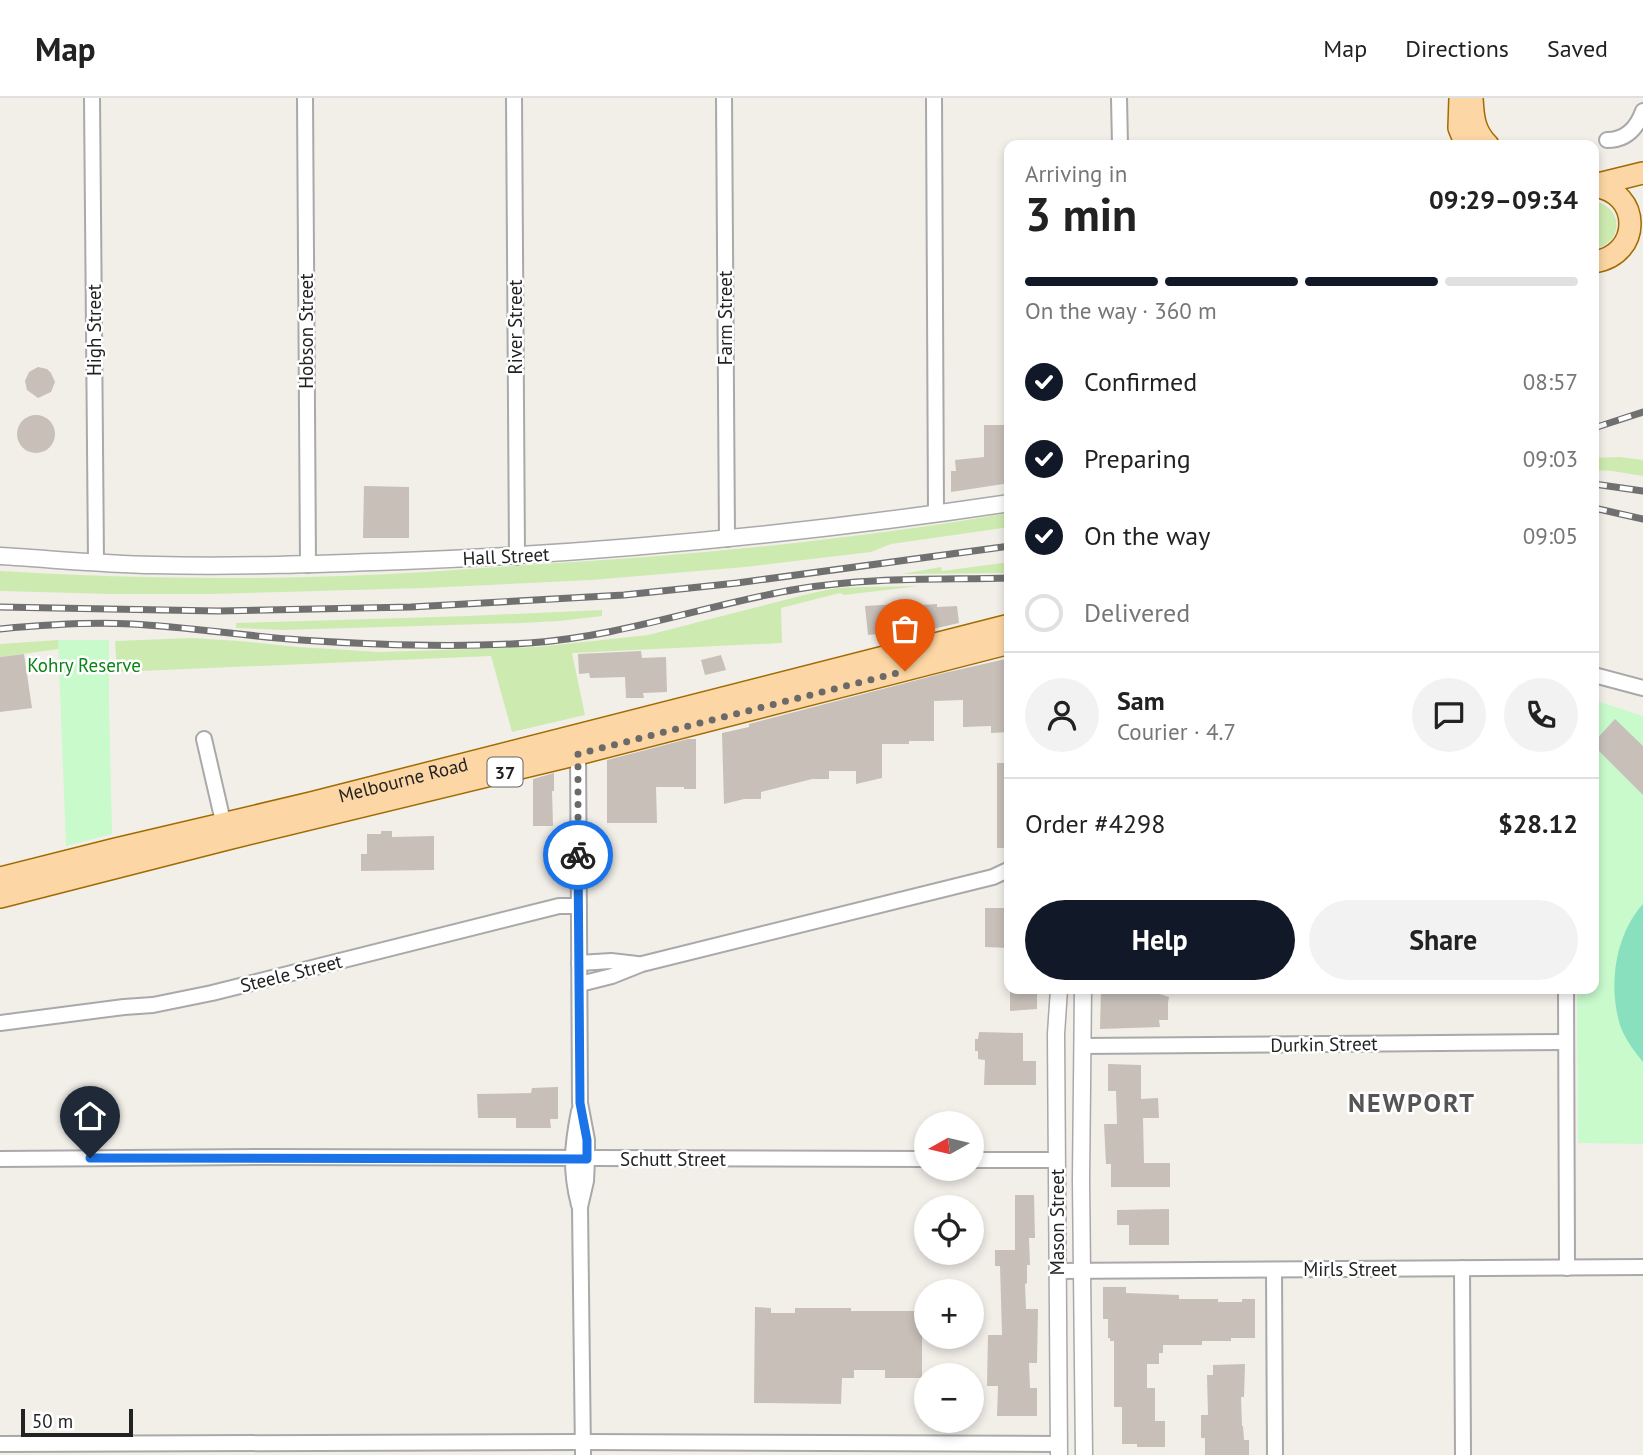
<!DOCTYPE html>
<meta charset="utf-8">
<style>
body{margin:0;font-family:"PT Sans",sans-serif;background:#f2f2f2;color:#222;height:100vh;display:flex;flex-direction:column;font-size:26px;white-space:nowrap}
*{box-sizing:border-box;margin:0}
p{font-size:23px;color:#767676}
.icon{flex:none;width:38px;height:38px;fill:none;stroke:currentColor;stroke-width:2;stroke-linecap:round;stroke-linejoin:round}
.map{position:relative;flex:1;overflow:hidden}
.drawer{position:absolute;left:1004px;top:42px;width:595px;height:854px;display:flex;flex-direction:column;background:#fff;border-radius:14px;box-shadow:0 4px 10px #0003}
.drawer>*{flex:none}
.needle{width:46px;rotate:262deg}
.fabs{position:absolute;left:914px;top:1013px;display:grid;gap:14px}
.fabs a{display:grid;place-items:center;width:70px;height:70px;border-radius:50%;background:#fff;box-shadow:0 4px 10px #0003;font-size:35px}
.scale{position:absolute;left:21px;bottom:18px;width:112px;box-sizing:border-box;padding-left:7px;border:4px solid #222;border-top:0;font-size:19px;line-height:24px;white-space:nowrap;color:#222;-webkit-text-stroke:5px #fff;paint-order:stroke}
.pin{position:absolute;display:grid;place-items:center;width:60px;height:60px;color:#fff;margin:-72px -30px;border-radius:50% 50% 50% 0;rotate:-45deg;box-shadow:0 0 7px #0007}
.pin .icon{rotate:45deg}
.courier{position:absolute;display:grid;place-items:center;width:70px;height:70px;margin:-35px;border:5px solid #1a73e8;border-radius:50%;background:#fff;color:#222;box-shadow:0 2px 9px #0007}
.head em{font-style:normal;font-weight:600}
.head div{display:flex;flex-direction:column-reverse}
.head{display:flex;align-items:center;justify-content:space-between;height:119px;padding:0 21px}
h1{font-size:46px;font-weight:600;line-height:52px}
.bar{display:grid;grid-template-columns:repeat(4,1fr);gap:10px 7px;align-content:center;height:84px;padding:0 21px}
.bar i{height:9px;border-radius:5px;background:#e0e0e0}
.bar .on{background:#111827}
.bar p{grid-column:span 4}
.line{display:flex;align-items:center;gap:18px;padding:0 21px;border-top:2px solid #e0e0e0}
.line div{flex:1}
.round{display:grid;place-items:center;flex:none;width:74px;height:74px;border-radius:37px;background:#f2f2f2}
ol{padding:0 21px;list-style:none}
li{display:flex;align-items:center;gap:21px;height:77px}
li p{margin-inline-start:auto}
li .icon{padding:7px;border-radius:50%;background:#111827;color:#fff;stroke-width:4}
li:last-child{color:#767676}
li i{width:38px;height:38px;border:4px solid #e0e0e0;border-radius:50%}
.action{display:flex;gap:14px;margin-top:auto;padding:14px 21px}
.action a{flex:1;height:80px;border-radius:42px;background:#111827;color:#fff;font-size:28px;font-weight:600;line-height:80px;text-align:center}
.action a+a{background:#f2f2f2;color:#222}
header{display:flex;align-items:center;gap:42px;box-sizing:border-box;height:98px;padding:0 35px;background:#fff;border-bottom:2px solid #e0e0e0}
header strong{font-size:33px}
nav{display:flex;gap:38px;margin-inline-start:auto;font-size:24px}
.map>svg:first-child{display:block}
</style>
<header>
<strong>Map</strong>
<nav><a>Map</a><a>Directions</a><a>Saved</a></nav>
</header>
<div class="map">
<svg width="1643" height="1357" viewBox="0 0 1643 1357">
<rect width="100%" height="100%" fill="#f2efe9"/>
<g fill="#cdebb0">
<path d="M1594,103C1624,109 1624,145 1594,151Z"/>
<path d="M1620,359L1643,362V378L1612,373L1594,372V360Z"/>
<path d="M1010,415V429L891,446L871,454L820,460L745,469L592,482L425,490L212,496H112L0,493V473C114,480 229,482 343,478C404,476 466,471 527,467C689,458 850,442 1010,415Z"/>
<path d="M1010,464V475L902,476L941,469L942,473Z"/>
<path d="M919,488L844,497L840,495L781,510L782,545L572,555L585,617L512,634L491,558L117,574L115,543L191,540L240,543L298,549L380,554L537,549L648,537L812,495L837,490L863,489Z"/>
<path d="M602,512V518L559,523L522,525L283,532L236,530V525L467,518Z"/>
<path d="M58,542L59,551L0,559V546Z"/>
</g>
<g fill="#c8facc">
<path d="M58,542H109V604L112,736L66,748Z"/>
<path d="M1594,602L1643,618V1046L1578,1045L1577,891H1594Z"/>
</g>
<path fill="#88e0be" d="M1643,806V964C1634,953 1625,941 1620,927C1608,887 1615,837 1643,806Z"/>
<g fill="#c7bfb8">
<path d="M38,269L47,271L51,275L55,284L51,294L38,300L27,292L25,283L29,274Z"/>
<circle cx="36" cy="336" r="19"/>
<path d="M984,327H1004V368H1010V385L951,394V373H956L955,362L984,359Z"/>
<path d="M364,388L409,389V440H363Z"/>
<path d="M897,506L900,539L879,544L878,536L868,537L865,508Z"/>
<path d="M937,506V509L957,508L959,525L924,533L922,507Z"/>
<path d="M641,553L642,560L666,559L667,594L643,595L644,600H626L625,579L590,580L589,575L579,576L578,556Z"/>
<path d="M24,556L32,610L0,614V559Z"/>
<path d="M721,557L726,572L705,577L701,562Z"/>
<path d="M1010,560V634L991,635V628L963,629V602L934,603V643H909V646H882V680L856,686V673H829V681H812L761,694V701H744L724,706L722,635L749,629V626L944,575Z"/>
<path d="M1615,621L1643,648V697L1594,648V644Z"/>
<path d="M688,641H696V691H684V689H656L657,725H607V662Z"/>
<rect x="997" y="665" width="13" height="85"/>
<path d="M554,675V693H552L553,728H533V681Z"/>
<path d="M381,733H392V739L434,738V772L361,773V756H367V736H381Z"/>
<path d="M985,810H1010V850L985,849Z"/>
<path d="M1010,891H1037V911L1010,913Z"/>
<path d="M1101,891H1143L1169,899L1168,905V922H1159L1160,929L1100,931Z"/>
<path d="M979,934L1023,935V963H1036V987H984L985,962L978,961V953H975V941H978Z"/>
<path d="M1108,966L1141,967V1001L1158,1000L1159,1020H1143L1144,1065H1170V1089H1111V1066H1106L1104,1026H1117L1116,993H1108Z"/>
<path d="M558,989V1021H550L551,1030H516V1020H478L477,996L531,995L532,990Z"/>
<path d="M1015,1097H1034L1035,1140H1029L1030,1167H1027V1185L1025,1186L1026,1211H1038L1037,1265H1029L1030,1290H1037V1318H997L998,1288H987L988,1237H1002L1000,1168H995V1152H1015Z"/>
<path d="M1169,1111V1147H1129V1127H1117V1112Z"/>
<path d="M1103,1189H1126V1195L1179,1197V1201H1218V1204H1242V1201H1255V1240H1231V1243H1202V1247H1163V1255H1159V1266H1147V1290H1155V1323H1165V1349H1137V1346H1122V1309H1114V1243H1110V1240H1108V1221H1103Z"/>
<path d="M755,1209L771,1210V1215H795V1210H851V1213H922V1280H885V1272H854V1280H842L841,1306L754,1305Z"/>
<path d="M1245,1266L1244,1299H1241L1242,1328H1243L1244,1342H1249V1357H1205V1340H1201V1317H1208L1207,1277H1213V1267Z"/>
</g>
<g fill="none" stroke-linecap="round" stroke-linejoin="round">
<g stroke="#a9a9a9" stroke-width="18">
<g id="minor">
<path d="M92,0L96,464"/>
<path d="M305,0L308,467"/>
<path d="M514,0L517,459"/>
<path d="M724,0L727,441"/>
<path d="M934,0L936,416"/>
<path d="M1119,0L1120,47"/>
<path d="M1607,42C1626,42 1637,30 1643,13"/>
<path d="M1594,577L1643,590"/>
<path d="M204,641L225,732"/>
<path d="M578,649L580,1005L587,1042V1061L586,1083L580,1109L583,1357"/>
<path d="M579,865L611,863L637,866"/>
<path d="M580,886L612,878L642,866L993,779L1010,771"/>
<path d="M1566,891L1567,1170"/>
<path d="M0,925L124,909L153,907L212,895L559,808H579"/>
<path d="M1082,948L1566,944"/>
<path d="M579,1013C572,1048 570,1072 579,1107"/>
<path d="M0,1061L267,1059L926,1061"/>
<path d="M971,1062H1057"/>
<path d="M1462,1170L1463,1357"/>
<path d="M1274,1172L1275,1357"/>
<path d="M1057,1173L1643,1169"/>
<path d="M0,1346L583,1344L1059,1346"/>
</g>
</g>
<g stroke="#a9a9a9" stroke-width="19">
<g id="tertiary">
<path d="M0,458C51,461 102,466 154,467C237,469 320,466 403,463C606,455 809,435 1010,405"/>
<path d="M1083,891L1081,1082L1084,1357"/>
<path d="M1059,1357L1056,936L1059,891"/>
</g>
</g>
<g stroke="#a06b00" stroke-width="24">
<g id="primary">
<path d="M1460,0L1459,30L1466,47"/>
<path d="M1472,0C1473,19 1474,33 1488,47"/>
<path d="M1594,87L1643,75"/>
<path d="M1594,88C1642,94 1642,157 1594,164"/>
<path id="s1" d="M0,780L116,751L311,705L1010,527"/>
<path d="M0,799L227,741L578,656L1010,545"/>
</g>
</g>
<use href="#minor" stroke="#fff" stroke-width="14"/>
<use href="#tertiary" stroke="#fff" stroke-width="16"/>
<use href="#primary" stroke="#fcd6a4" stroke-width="21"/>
<g stroke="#707070" stroke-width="7">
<g id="rail">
<path d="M1594,330L1643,314"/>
<path d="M1594,386L1643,393"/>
<path d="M1594,410L1643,421"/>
<path d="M0,509L218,513L411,509L624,497L737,485L1010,448"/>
<path d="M0,531C41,527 91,524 132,526C189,529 245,538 301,542C376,547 453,550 529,545C621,539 708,506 798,491C869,479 939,482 1010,480"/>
</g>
</g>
<use href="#rail" stroke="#fff" stroke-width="4.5" stroke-dasharray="13" stroke-linecap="butt"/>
</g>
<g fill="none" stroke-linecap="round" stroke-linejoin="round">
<path stroke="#6b6a68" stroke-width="7" stroke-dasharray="0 12.6" d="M578,757V656L905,573"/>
<path stroke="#1a73e8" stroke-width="9" d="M90,1060L587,1061V1042L580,1005L578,757"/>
</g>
<g text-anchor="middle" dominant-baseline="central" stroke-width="5" stroke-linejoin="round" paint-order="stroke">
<rect fill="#fff" stroke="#646464" stroke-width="2" x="487.5" y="659.5" width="35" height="29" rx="5"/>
<g font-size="18" font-weight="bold" fill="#222">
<text x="505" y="674">37</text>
</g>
<g font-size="19" fill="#222" stroke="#fff">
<text transform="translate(725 220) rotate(-90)">Farm Street</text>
<text transform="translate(515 229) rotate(-90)">River Street</text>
<text transform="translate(94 232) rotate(-90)">High Street</text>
<text transform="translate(306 233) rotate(-90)">Hobson Street</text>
<text transform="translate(506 458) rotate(-3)">Hall Street</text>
<text stroke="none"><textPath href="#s1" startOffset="415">Melbourne Road</textPath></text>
<text transform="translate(291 875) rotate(-14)">Steele Street</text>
<text transform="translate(1324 946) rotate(-1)">Durkin Street</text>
<text x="673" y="1061">Schutt Street</text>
<text transform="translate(1057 1124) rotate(-90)">Mason Street</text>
<text x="1350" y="1171">Mirls Street</text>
</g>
<g font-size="19" fill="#0c8416" stroke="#fff">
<text x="84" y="567">Kohry Reserve</text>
</g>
<g font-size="26" font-weight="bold" letter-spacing="2" fill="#555" stroke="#fff">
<text x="1412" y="1004">NEWPORT</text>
</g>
</g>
</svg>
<div class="fabs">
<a><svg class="needle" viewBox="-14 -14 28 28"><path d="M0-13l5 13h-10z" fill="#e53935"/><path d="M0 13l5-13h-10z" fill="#767676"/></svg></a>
<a><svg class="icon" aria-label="locate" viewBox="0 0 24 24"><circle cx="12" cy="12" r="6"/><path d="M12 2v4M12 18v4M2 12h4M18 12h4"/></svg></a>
<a>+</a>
<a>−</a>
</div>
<div class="scale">50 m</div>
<div class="pin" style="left:905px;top:573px;background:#ea580c"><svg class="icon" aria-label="bag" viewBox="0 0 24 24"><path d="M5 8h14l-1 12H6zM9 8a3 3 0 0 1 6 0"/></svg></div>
<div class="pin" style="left:90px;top:1060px;background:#1f2937"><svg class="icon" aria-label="home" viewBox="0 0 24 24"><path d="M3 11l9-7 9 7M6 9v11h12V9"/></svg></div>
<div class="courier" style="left:578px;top:757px"><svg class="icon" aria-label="bike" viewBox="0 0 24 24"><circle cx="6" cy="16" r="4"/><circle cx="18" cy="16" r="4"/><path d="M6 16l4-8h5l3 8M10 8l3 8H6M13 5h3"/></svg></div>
<section class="drawer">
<div class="head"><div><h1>3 min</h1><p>Arriving in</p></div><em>09:29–09:34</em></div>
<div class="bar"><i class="on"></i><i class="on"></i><i class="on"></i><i></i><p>On the way · 360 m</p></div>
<ol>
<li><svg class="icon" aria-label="check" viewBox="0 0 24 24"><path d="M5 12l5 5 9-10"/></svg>Confirmed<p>08:57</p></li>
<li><svg class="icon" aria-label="check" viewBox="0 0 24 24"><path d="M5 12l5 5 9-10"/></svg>Preparing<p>09:03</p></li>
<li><svg class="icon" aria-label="check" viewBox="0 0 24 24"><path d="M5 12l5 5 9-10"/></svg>On the way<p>09:05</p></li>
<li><i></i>Delivered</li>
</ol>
<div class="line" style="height:126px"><a class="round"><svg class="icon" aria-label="person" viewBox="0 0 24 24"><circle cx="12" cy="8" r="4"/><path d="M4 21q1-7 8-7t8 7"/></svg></a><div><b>Sam</b><p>Courier · 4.7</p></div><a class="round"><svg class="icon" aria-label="chat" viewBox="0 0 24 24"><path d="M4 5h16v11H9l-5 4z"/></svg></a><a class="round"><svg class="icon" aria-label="phone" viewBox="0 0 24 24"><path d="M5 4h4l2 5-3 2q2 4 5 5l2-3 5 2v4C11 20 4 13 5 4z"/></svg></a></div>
<div class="line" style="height:91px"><div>Order #4298</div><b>$28.12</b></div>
<div class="action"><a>Help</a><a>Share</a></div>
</section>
</div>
